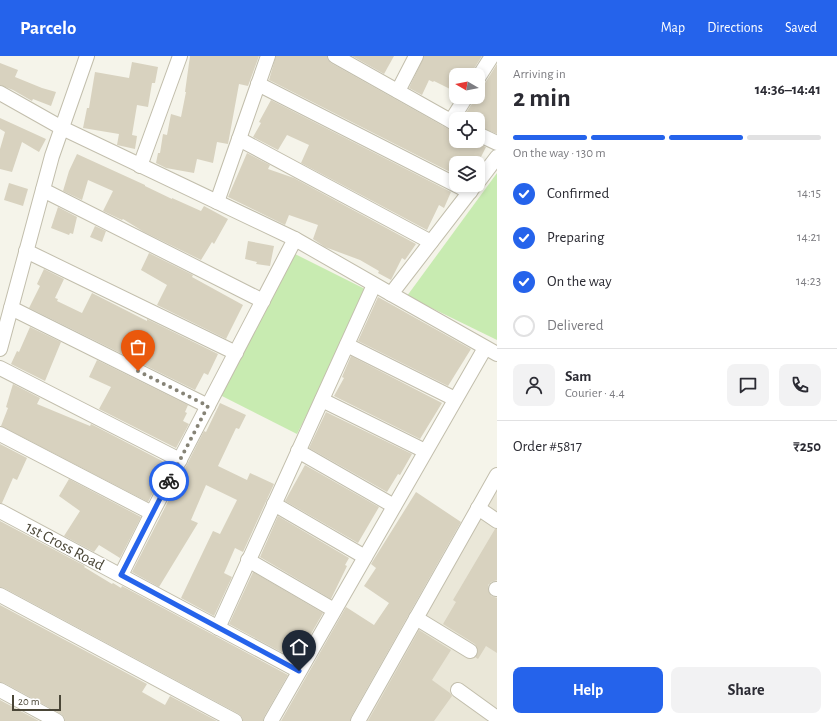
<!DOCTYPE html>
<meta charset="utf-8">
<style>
body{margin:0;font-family:"Alegreya Sans",sans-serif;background:#f2f2f3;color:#2b2b33;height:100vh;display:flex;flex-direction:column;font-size:15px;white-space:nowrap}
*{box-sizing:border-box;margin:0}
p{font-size:13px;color:#7c7c81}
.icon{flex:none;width:22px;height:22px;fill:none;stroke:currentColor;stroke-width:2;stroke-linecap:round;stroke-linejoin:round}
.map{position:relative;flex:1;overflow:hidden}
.drawer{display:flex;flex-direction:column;background:#fff;width:340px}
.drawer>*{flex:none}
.needle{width:26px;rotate:279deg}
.buttons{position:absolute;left:449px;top:12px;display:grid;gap:8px}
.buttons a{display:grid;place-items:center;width:36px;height:36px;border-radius:8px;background:#fff;box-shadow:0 2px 6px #0003;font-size:20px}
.scale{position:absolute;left:12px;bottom:10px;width:49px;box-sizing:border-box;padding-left:4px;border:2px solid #4a4637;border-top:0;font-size:11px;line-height:14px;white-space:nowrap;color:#4a4637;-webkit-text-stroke:3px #fff;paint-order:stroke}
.pin{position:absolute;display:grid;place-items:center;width:34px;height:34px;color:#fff;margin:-41px -17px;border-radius:50% 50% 50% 0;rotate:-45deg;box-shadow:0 0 4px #0007}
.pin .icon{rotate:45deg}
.courier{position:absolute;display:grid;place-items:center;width:40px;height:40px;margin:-20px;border:3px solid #2563eb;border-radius:50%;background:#fff;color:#222;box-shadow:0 1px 5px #0007}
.overview em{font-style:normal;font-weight:600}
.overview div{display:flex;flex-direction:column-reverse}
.overview{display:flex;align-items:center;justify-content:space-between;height:68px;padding:0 16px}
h1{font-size:26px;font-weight:600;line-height:30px}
.bar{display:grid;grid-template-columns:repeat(4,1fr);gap:6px 4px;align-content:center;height:48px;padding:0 16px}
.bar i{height:5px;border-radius:3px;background:#e1e1e2}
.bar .current{background:#2563eb}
.bar p{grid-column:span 4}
.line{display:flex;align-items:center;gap:10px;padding:0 16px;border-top:1px solid #e1e1e2}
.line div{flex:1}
.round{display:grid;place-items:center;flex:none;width:42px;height:42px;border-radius:8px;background:#f2f2f3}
ol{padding:0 16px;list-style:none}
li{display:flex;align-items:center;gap:12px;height:44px}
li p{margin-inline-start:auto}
li .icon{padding:4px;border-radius:50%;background:#2563eb;color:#fff;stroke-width:4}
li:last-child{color:#7c7c81}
li i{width:22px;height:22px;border:2px solid #e1e1e2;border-radius:50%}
.cta{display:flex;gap:8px;margin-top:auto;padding:8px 16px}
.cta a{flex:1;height:46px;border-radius:8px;background:#2563eb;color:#fff;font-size:16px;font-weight:600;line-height:46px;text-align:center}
.cta a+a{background:#f2f2f3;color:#2b2b33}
header{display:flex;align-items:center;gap:24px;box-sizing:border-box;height:56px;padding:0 20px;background:#2563eb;color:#fff}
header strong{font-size:19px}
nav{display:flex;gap:22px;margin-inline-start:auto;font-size:14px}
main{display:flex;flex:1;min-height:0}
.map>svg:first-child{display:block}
</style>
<header>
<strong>Parcelo</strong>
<nav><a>Map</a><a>Directions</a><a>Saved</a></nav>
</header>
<main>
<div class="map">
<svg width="497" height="665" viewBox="0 0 497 665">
<rect width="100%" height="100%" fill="#f5f4ea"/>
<path fill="#eae7d8" d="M497,411V665H353Z"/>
<g fill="#c8ebb1">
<path d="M497,117V284L407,240Z"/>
<path d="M291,196L369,235L297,378L220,339Z"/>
</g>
<g fill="#d8d2bf">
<path d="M190,0H259L248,30L239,28L228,88L217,86L213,107L197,103L194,117L166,112L156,107L158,97H160L163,78L167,79L171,58L181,61L186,36H185Z"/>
<path d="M276,0H327L328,4L331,7L452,75L456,76V85H473L486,91L478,107H456V119L269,24Z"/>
<path d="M352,0H394L384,18Z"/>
<path d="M424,0H482L470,19H456V36L434,25L433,26L429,24L422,39L409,32Z"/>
<path d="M132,6L158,11L155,27H152L148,51L137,49L132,79L137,80L135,93L117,89L119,78L83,72L87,52H89L95,16L129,22Z"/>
<path d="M0,7L18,14L15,21L42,32L56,36L51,50L33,43L32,45L13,34L0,29Z"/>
<path d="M497,8V78L478,70V63H462L473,46L474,41H478V30L485,27Z"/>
<path d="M271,44L451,136L444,152L439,149L427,174L301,107L309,89L287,79L278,94L253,81L261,67L259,66Z"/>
<path d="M0,62L46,83L39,96L22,86L12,116L0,113V93L5,76L0,73Z"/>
<path d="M247,97L270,109L268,113L294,122L416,188L405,204L402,202L391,224L378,217L379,215L360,204L325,191L313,183L318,169L289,159L285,169L228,141Z"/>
<path d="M77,98L145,129V130L172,143V142L201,155L204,150L228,163L214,188L212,186L201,204L144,176L123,163L122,164L103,155L113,135L88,124L82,144L63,135L69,115Z"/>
<path d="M9,127L28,133L23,150L4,144Z"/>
<path d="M58,151L77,161L73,178L70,177L69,179L51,172Z"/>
<path d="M95,170L106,175L102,186L90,181Z"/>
<path d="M248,185L274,190L270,210L256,208L257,206L245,203Z"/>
<path d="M149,197L193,219L192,221L243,249L226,283L157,249L167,229L141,214Z"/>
<path d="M44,213L64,223L55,242L58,243L57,245L82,257L92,237L147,265V263L218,298L208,319L204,317L195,334L29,252L40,230L37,228Z"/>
<path d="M378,241L471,293L448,330L358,285Z"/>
<path d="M30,271L61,286L45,325L11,308L17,295L19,296Z"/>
<path d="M351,300L442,347L420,383L334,340L344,322L342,321Z"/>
<path d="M97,304L188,349L185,356L187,357L183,365L189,368L176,392L99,353L111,331L89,321Z"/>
<path d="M13,328L40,342L37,348L90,370L91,368L168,408L148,446L1,370L8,352L6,351Z"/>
<path d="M220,347L246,359L239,373L236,372L218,410L247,424L250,417L274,428L243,496L235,492L224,517L232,521L214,560L181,542L213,475L220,478L237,444L206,429L191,464L198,467L159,531L132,516L204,375L206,376Z"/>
<path d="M326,356L412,398L400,419L398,418L387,436L309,392Z"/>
<path d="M0,388L27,402L17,424L13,422L2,447H0Z"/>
<path d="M305,409L379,451L358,487L285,445Z"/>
<path d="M69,423L141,461L120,502L99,489L94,496L64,480L80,455L59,440Z"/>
<path d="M416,436L461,466L351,661L350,665H281L346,551L374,569L389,547L364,530L376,512L371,508Z"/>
<path d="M278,460L349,502L345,509L347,510L331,543L260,501Z"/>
<path d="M0,465L85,510L84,511L112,528L113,527L121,532L122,530L288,619L264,661L263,665H243L242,661L239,658L4,532L0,531Z"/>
<path d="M495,473H497V524L491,526L488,529V533L491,540L497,542V597L486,590L478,603L475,601L478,595L475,588L443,568L456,546L453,544Z"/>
<path d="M253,516L323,557L296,604L229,568Z"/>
<path d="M0,549L147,628L142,636L165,649L170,640L217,665H65L64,661L61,658L4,627L0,626Z"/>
<path d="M419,574L451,594L432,624L450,637L452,640L434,665H368Z"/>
<path d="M0,644L39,665H0Z"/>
</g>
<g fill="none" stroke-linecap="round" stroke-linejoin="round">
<g stroke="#c2beac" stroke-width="16">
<g id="street">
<path d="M335,0L456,68"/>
<path d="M478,22L492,0"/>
<path d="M258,28L470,136"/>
<path d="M398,35L416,0"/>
<path d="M0,37L62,72L295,183L391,238"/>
<path d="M451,65L466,41"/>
<path d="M478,78L497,87"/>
<path d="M239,83L431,186"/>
<path d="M140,110L180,0"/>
<path d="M478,126L497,101"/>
<path d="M475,129L391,238L497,298"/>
<path d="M43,134L263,245"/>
<path d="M217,146L268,0"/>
<path d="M26,195L236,297"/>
<path d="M11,252L208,350"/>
<path d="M347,289L455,343"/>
<path d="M0,293L52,100L87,0"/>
<path d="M0,312L180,404"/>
<path d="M322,344L425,395"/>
<path d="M0,378L152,457"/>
<path d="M298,395L394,450"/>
<path d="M274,448L365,501"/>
<path d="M478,452L497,465"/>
<path d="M0,455L299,615"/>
<path d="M248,504L334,554"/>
<path d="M121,519L152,457L295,183"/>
<path d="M496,533H497"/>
<path d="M0,539L235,665"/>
<path d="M416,562L470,595"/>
<path d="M218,572L374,229"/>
<path d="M0,634L57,665"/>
<path d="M458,634L497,662"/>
<path d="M271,665L485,292"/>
<path d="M358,665L497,419"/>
</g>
</g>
<use href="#street" stroke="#fff" stroke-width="14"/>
</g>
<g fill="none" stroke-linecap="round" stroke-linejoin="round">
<path stroke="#868376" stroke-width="4" stroke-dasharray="0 7.2" d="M138,315L208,350L169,425"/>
<path stroke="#2563eb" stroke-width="5" d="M169,425L121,519L299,615"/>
</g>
<g text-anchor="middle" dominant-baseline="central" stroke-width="3" stroke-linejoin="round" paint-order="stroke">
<g font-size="16" fill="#4a4637" stroke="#fff">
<text transform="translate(65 490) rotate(28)">1st Cross Road</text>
</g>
</g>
</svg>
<div class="buttons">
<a><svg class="needle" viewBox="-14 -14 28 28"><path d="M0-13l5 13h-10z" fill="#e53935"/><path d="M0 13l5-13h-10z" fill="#7c7c81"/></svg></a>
<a><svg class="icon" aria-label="locate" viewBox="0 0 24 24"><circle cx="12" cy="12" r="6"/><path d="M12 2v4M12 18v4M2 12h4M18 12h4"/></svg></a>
<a><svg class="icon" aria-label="layers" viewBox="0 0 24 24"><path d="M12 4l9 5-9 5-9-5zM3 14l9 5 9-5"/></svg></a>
</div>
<div class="scale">20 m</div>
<div class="pin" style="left:138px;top:315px;background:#ea580c"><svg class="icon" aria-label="bag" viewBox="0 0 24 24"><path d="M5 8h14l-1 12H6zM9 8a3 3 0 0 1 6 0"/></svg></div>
<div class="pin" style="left:299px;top:615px;background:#1f2937"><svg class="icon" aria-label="home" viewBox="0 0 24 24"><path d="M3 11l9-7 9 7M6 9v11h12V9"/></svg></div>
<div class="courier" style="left:169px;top:425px"><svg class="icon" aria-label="bike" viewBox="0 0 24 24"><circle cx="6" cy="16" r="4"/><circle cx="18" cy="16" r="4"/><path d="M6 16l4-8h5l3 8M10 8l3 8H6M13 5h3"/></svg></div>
</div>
<section class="drawer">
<div class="overview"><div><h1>2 min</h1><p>Arriving in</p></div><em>14:36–14:41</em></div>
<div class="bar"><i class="current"></i><i class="current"></i><i class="current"></i><i></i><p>On the way · 130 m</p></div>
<ol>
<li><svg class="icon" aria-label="check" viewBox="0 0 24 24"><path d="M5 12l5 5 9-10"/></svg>Confirmed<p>14:15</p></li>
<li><svg class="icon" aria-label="check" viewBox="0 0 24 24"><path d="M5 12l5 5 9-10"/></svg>Preparing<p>14:21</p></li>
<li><svg class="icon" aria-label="check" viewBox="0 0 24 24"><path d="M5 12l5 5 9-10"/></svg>On the way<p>14:23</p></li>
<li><i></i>Delivered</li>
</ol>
<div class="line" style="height:72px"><a class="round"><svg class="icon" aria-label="person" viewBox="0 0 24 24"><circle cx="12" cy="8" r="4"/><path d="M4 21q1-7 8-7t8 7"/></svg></a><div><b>Sam</b><p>Courier · 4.4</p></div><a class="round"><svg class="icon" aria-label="chat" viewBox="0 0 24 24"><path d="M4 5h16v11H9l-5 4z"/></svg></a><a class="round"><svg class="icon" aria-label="phone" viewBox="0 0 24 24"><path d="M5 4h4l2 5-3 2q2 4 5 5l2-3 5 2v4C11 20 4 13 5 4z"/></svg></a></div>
<div class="line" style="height:52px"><div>Order #5817</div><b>₹250</b></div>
<div class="cta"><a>Help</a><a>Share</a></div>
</section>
</main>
